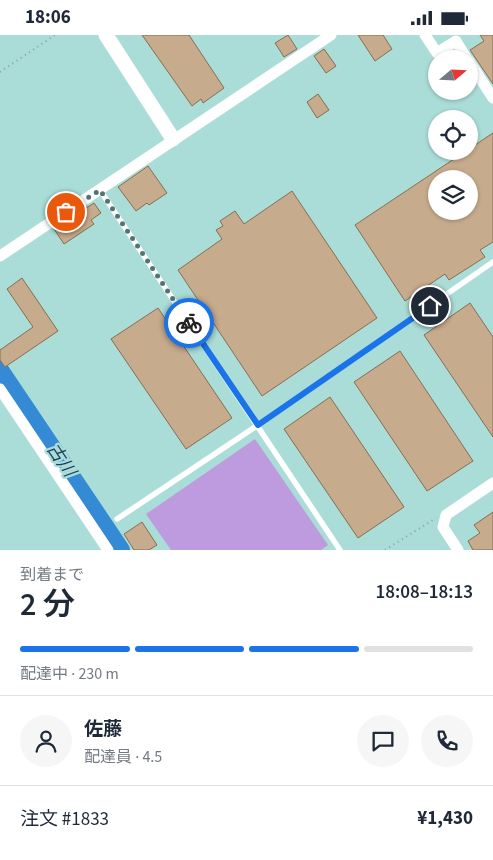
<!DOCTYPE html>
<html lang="ja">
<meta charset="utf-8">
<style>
body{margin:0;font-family:"Source Sans 3","Noto Sans JP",sans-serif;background:#f6f6f7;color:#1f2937;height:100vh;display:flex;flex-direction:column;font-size:19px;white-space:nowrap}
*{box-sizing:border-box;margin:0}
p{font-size:16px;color:#747a83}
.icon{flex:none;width:28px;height:28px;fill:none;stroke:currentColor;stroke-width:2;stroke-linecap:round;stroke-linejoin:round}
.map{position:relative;height:515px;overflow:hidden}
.sheet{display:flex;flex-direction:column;background:#fff;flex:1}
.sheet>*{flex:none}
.needle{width:32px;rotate:71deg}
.controls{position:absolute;left:428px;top:15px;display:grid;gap:10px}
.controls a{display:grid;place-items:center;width:50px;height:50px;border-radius:50%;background:#fff;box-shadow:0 1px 4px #0004;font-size:25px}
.pin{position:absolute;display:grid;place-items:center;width:42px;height:42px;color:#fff;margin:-21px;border:2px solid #fff;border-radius:50%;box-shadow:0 1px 5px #0007}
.courier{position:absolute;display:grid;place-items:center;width:50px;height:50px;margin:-25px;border:4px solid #1a73e8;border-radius:50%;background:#fff;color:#222;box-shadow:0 1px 6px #0007}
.headline em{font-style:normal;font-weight:600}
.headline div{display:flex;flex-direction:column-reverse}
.headline{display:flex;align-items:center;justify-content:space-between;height:85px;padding:0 20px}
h1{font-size:32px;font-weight:600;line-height:38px}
.bar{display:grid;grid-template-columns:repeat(4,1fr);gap:8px 5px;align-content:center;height:60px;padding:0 20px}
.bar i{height:6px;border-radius:4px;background:#e0e1e3}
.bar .on{background:#1a73e8}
.bar p{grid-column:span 4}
.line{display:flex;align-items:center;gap:12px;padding:0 20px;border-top:1px solid #e0e1e3}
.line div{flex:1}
.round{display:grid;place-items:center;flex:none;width:52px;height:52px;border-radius:26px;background:#f6f6f7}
.status{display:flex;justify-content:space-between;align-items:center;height:35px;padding:0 25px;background:#fff;direction:ltr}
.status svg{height:14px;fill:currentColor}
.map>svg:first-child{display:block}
</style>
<div class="status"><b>18:06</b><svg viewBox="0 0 49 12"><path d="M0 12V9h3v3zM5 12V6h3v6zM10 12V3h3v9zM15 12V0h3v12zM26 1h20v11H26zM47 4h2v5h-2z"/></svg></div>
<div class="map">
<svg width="493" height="515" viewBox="0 0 493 515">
<rect width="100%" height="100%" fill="#abddd8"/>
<path fill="#be9ade" d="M255,404L328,510L321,515H171L146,479Z"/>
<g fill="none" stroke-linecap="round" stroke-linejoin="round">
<path stroke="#348ad5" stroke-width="18" d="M0,335L121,515"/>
</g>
<g fill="#c7ab8d" stroke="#876d52" fill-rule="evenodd">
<path d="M142,0H189L224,53L203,68L201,64L192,71Z"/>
<path d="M288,0L297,14L284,22L275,8Z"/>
<path d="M358,0H383L392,14L375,26Z"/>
<path d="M480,0H493V49L470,15L484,6Z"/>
<path d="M324,14L336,31L326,38L314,21Z"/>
<path d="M318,59L329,75L317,83L307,67Z"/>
<path d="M493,98V207L480,215L485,222L449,245L445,239L405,266L355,190L466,116H469V114ZM436,144H469V176H436Z"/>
<path d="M148,131L167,158L149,170L147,168L136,176L118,152Z"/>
<path d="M292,156L377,283L262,361L178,235L222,204L216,195L223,191L220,186L235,176L244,189Z"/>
<path d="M94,168L101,178L91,185L94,189L64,209L54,194Z"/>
<path d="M22,243L58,296L5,332L0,325V315L33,292L7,254Z"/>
<path d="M470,268L493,302V402L424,300Z"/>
<path d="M158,273L232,383L186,414L111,304Z"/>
<path d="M400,316L473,426L427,456L354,347Z"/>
<path d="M330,362L404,472L358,503L284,394Z"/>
<path d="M493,477V515H473L468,506L480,498L474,490Z"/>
<path d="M142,487L157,510L149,515H134L124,499Z"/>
</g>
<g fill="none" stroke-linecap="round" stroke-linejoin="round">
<g stroke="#7da4a0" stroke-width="2" stroke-dasharray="1 4" stroke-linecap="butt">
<path d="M0,37L55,0"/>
<path d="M385,515L436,483"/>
</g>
<g stroke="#fff" stroke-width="5.5">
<path d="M100,155L340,515"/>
<path d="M117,484L258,390L493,227"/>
</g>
<g stroke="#fff" stroke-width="11">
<path d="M425,0L437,18L456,6L467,24"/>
<path d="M469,26L493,63"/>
<path d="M0,221L331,0"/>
<path d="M0,354L108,515"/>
<path d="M458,515L443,492L446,480L493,448"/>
</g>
<path stroke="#fff" stroke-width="15" d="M106,0L173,104"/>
</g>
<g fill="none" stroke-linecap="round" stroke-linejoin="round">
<path stroke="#557471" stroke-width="5" stroke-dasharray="0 9" d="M66,177L100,155L189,288"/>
<path stroke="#1a73e8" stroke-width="6" d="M189,288L258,390L430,271"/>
</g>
<g text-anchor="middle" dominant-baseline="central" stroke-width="4.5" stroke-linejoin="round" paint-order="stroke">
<g font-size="18" font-style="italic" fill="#1d3f5f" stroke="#abddd8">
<text transform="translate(61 425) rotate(56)">古川</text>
</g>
</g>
</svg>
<div class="controls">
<a><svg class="needle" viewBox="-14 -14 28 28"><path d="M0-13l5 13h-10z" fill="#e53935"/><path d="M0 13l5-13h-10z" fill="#747a83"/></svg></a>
<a><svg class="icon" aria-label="locate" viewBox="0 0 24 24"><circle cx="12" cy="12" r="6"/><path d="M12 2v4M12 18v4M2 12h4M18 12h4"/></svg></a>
<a><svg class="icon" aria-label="layers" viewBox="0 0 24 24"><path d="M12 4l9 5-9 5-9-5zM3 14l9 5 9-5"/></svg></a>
</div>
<div class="pin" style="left:66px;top:177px;background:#ea580c"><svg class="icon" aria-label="bag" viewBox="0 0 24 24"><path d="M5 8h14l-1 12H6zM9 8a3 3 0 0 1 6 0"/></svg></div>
<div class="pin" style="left:430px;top:271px;background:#1f2937"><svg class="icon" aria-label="home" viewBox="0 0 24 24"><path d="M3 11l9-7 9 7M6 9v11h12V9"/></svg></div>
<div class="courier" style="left:189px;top:288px"><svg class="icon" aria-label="bike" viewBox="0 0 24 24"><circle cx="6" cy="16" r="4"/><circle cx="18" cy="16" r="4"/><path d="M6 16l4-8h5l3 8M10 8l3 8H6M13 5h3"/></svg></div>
</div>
<section class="sheet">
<div class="headline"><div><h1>2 分</h1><p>到着まで</p></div><em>18:08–18:13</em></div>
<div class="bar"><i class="on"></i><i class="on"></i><i class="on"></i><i></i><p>配達中 · 230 m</p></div>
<div class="line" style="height:90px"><a class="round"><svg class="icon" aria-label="person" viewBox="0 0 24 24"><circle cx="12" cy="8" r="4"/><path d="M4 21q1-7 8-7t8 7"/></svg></a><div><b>佐藤</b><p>配達員 · 4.5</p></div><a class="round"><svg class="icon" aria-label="chat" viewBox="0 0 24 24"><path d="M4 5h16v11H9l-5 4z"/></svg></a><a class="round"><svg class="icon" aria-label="phone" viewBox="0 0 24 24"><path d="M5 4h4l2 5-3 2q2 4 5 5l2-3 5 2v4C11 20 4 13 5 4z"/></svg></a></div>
<div class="line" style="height:65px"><div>注文 #1833</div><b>¥1,430</b></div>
</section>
